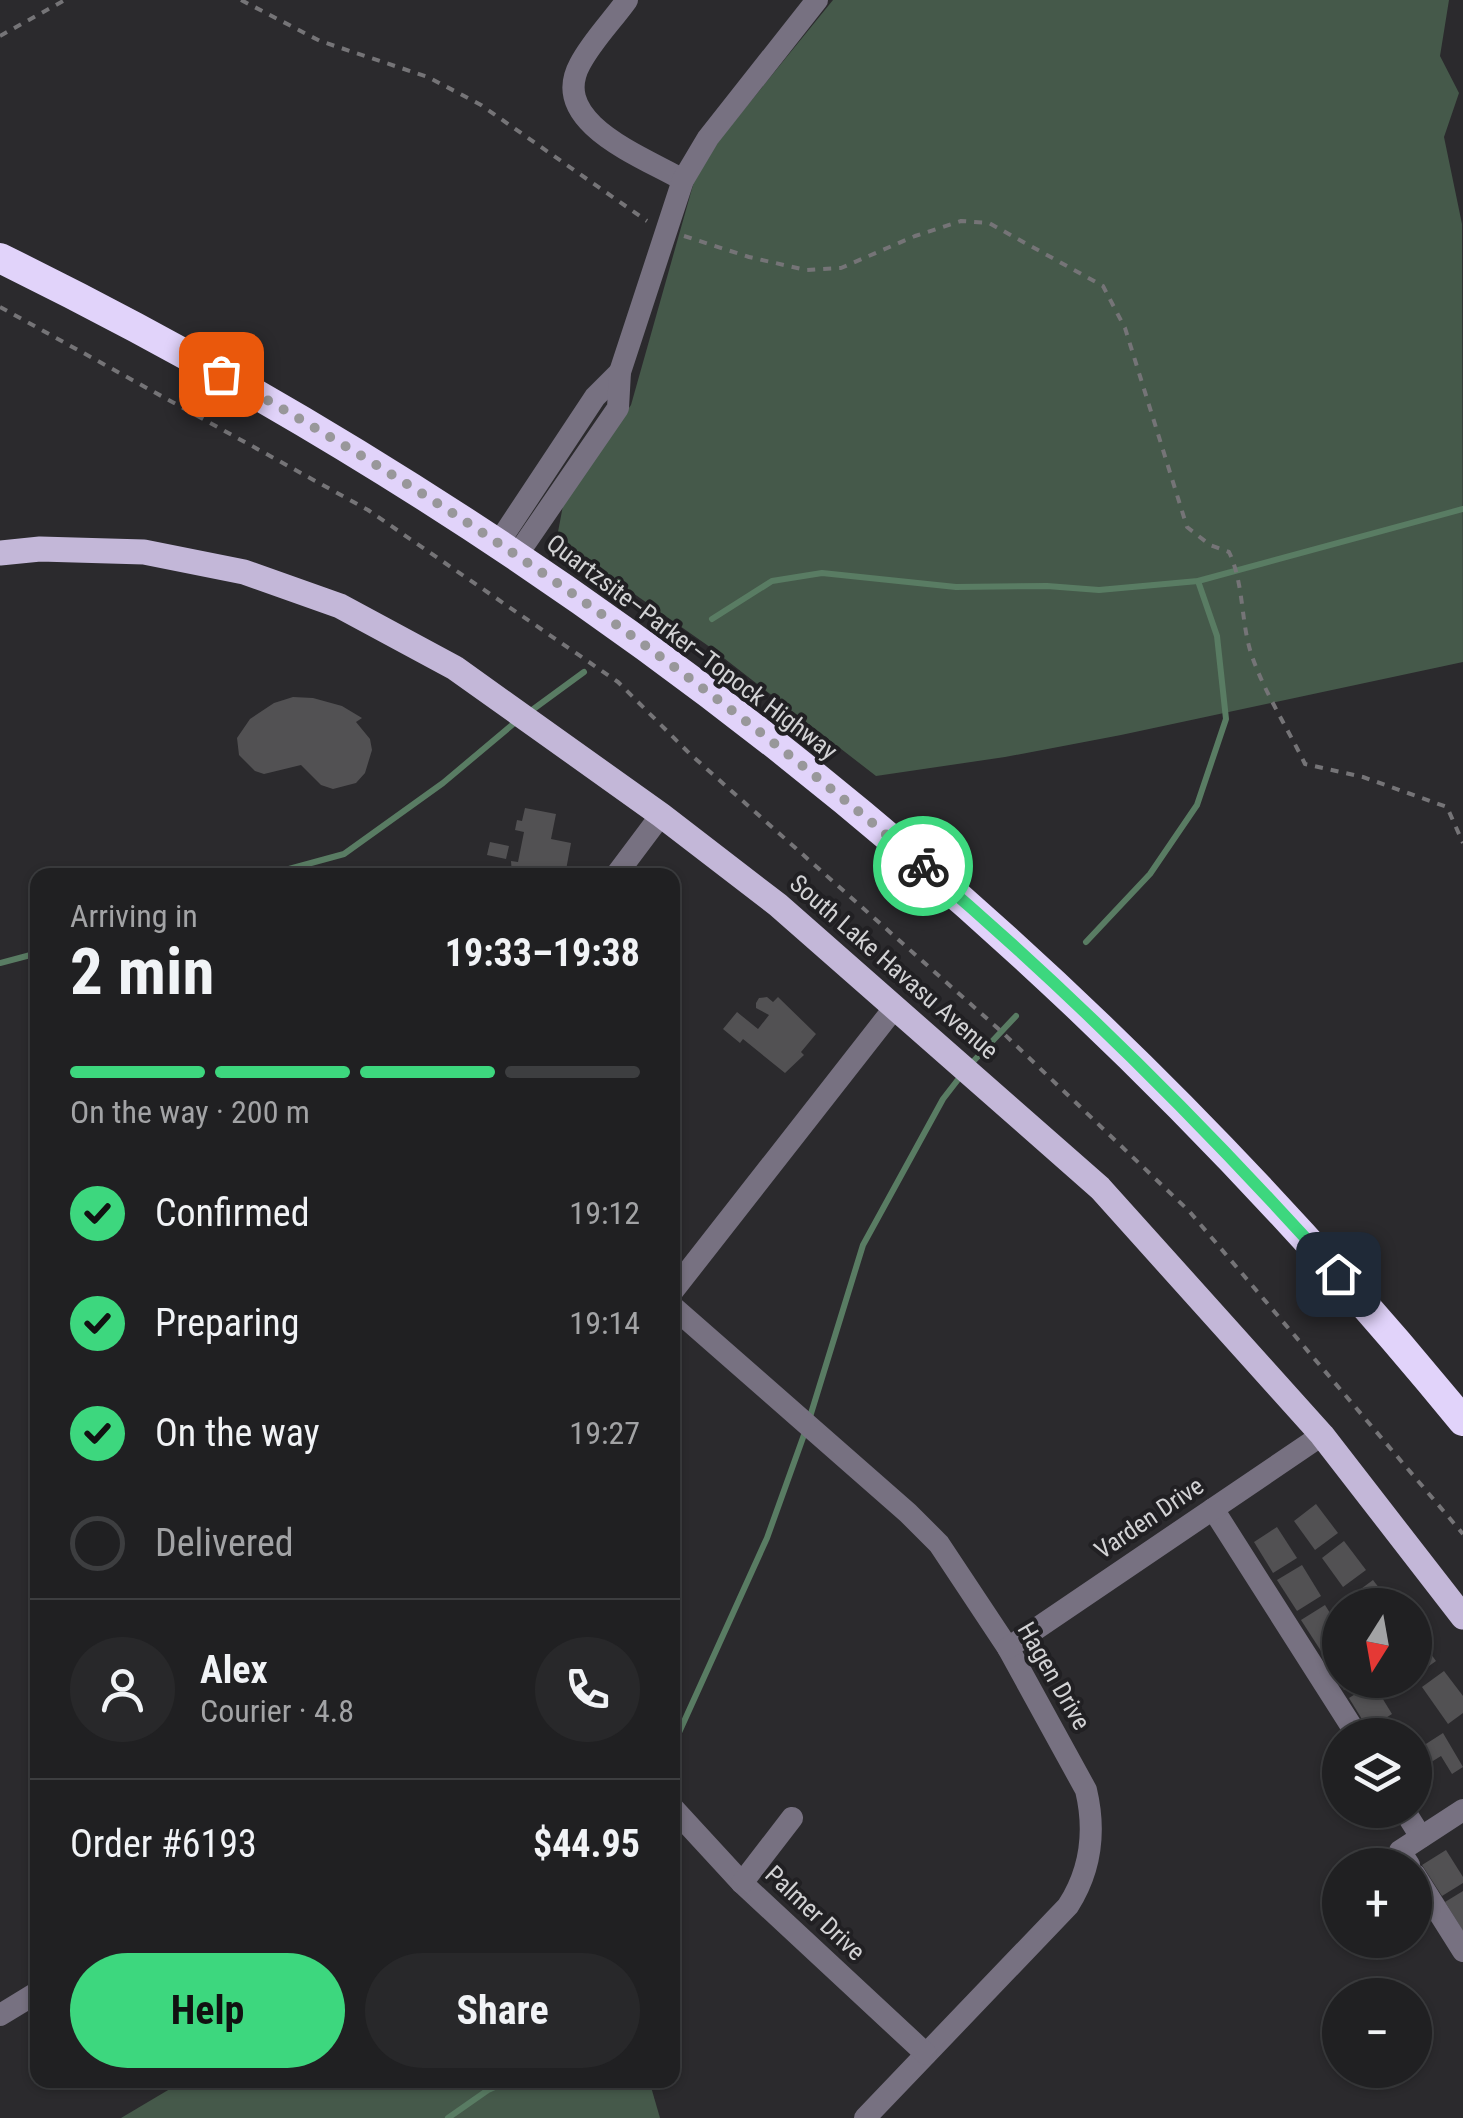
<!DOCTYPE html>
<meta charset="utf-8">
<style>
body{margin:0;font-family:"Roboto Condensed",sans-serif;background:#28282a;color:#f1f3f6;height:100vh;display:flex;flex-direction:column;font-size:38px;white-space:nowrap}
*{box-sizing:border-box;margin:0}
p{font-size:32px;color:#a2a3a5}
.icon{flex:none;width:55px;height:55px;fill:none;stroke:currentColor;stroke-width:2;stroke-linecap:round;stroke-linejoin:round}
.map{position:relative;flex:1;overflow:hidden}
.drawer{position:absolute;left:30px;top:868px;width:650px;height:1220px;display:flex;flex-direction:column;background:#202022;border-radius:20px;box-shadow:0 2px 8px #0004,0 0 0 2px #3d3e40}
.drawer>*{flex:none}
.needle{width:65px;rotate:191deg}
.fabs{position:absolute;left:1322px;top:1588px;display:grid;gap:20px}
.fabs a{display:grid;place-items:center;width:110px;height:110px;border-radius:50%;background:#202022;box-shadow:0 2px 8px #0004,0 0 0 2px #3d3e40;font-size:50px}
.pin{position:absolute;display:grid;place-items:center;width:85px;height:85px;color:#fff;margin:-42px;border-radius:20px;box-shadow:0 5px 15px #0006}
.courier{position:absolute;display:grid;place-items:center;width:100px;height:100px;margin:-50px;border:8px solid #3dd77e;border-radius:50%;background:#fff;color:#222;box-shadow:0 2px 12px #0007}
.headline em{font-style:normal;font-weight:700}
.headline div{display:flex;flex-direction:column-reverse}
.headline{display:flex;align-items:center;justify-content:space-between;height:170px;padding:0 40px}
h1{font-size:65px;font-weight:700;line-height:75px}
.bar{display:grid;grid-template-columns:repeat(4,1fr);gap:15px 10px;align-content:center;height:120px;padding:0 40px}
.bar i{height:12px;border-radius:8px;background:#3d3e40}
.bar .selected{background:#3dd77e}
.bar p{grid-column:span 4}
.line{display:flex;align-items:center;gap:25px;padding:0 40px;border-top:2px solid #3d3e40}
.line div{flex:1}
.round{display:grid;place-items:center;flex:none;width:105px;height:105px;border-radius:52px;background:#28282a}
ol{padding:0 40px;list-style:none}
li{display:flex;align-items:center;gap:30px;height:110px}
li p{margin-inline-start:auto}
li .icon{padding:10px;border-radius:50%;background:#3dd77e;color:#111;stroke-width:4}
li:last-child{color:#a2a3a5}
li i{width:55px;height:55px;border:5px solid #3d3e40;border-radius:50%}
.primary-button{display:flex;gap:20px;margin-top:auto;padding:20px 40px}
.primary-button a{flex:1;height:115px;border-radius:60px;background:#3dd77e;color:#111;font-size:40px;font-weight:700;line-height:115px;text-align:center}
.primary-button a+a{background:#28282a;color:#f1f3f6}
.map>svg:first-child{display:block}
</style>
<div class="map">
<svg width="1463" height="2118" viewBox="0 0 1463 2118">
<rect width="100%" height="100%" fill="#2b2a2d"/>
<g fill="#45594a">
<path d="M833,0H1449L1440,56L1459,93L1444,137L1462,224L1463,662L1121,735L1005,757L876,776L707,645L573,551L558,532L564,500L631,405L695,178L720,139Z"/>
<path d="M185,2080H649L660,2118H121Z"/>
</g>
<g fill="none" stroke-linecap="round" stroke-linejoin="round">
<g stroke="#597c63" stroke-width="6">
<path d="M712,619L772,581L822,573L956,587L1047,586L1099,590L1198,581L1463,509"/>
<path d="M528,713L584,672"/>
<path d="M267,875L344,854L443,783L518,720"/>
<path d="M1086,942L1150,874L1197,805L1226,719L1217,636L1198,581"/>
<path d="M0,963L38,953"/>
<path d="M968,1067L1016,1016"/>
<path d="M809,1420L863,1245L943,1099L960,1077"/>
<path d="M672,1748L767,1538L805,1432"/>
<path d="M448,2118L488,2090L511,2080"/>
</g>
</g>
<g fill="#525153">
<path d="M293,697L313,698L342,706L362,718L356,722L370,739L372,750L365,773L356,783L333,789L321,785L301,765L264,774L255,771L239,755L237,738L250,719L274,703Z"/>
<path d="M525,808L556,814L551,839L571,843L566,870L562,869L561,875H512L511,861L518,862L524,832L515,830L517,820L522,821Z"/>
<path d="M490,842L509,846L506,859L487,855Z"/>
<path d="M767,997L773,1002L778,997L816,1034L801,1052L804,1055L785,1073L743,1039L740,1043L723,1029L737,1012L758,1029L769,1015L756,1008V1003L759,998Z"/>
<path d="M1316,1504L1338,1533L1315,1550L1294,1521Z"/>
<path d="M1277,1527L1297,1558L1273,1573L1254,1542Z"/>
<path d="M1344,1541L1366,1570L1343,1587L1322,1558Z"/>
<path d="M1302,1565L1321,1596L1297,1611L1277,1580Z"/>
<path d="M1373,1580L1392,1605H1356L1350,1597Z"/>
<path d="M1325,1605L1340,1629V1639L1321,1651L1301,1620Z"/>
<path d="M1415,1632L1436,1661L1415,1676Z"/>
<path d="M1340,1649V1680H1360L1344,1690L1325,1659Z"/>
<path d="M1444,1671L1463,1696V1713L1448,1724L1422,1687Z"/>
<path d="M1373,1683L1392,1714L1368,1729L1349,1698Z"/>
<path d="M1443,1733L1463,1767L1452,1774L1441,1756L1420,1769L1415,1762V1751Z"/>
<path d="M1446,1850L1463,1877V1883L1442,1896L1422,1865Z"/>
<path d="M1463,1891V1931L1445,1902Z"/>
</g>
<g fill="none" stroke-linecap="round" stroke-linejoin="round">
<g stroke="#757477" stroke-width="4" stroke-dasharray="8 8" stroke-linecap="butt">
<path d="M241,0L320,41L428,77L481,105L647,221"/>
<path d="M0,36L65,0"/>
<path d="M684,236L749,257L806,270L841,268L915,236L961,221L989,223L1103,286L1125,328L1187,527L1210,545L1229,552C1245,586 1240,624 1253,659C1266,695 1288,729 1305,764L1363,777L1447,807L1463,843"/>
<path d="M0,307L368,510L618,682L690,754L1002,1032L1189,1211L1463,1534"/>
</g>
<g stroke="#777181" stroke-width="22">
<path d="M627,0C612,21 592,41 580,64C548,123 644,157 683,180"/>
<path d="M499,542L595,397L620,372"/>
<path d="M517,555L618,408L620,372L683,180L708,138L817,0"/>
<path d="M616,875L661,815"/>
<path d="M672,1292L895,1007"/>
<path d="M672,1306L908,1513L939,1544L1008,1648L1086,1790C1096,1832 1091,1870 1068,1906L865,2118"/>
<path d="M1213,1509L1357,1735"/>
<path d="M1008,1648L1322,1435"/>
<path d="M672,1807L742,1883L926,2054"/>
<path d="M1404,1810L1421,1837"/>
<path d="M1409,1865L1400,1851L1463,1810"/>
<path d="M1415,1875L1463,1951"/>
<path d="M742,1883L792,1818"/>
<path d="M0,2015L38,1992"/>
</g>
<path stroke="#c3b7d8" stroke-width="25" d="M0,553L40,549L144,552L244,572L340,606L455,668L661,815L778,905L1100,1188L1322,1435L1463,1617"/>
<path stroke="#e1d3fa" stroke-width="30" d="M0,258C571,538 1060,929 1463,1421"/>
</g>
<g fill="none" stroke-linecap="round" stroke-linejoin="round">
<path stroke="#98979a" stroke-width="10" stroke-dasharray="0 18" d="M221,374C471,513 706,679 923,866"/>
<path stroke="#3dd77e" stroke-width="12" d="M923,866C1071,992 1208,1129 1338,1274"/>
</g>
<g text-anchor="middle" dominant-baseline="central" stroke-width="8" stroke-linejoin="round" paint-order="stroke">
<g font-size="25" fill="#d2d2d4" stroke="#212023">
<text transform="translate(692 647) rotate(37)">Quartzsite–Parker–Topock Highway</text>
<text transform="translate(894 967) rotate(41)">South Lake Havasu Avenue</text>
<text transform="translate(1149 1518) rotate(-34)">Varden Drive</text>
<text transform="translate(1054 1676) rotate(60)">Hagen Drive</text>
<text transform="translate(815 1913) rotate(43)">Palmer Drive</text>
</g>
</g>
</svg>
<div class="fabs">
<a><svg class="needle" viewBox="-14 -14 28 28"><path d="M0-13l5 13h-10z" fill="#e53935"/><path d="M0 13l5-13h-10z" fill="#a2a3a5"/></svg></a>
<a><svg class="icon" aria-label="layers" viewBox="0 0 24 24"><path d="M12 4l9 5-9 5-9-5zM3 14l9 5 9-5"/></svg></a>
<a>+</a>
<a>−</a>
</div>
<div class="pin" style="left:221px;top:374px;background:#ea580c"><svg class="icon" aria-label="bag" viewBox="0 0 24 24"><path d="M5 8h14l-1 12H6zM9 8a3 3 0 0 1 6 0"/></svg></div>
<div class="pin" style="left:1338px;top:1274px;background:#1f2937"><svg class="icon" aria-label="home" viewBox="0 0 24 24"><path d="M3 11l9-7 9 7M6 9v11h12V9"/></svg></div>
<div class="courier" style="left:923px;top:866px"><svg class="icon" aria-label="bike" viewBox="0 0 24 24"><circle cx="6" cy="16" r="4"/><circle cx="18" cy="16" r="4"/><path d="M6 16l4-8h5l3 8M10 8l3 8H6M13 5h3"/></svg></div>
<section class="drawer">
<div class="headline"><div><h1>2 min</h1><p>Arriving in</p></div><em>19:33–19:38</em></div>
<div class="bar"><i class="selected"></i><i class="selected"></i><i class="selected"></i><i></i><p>On the way · 200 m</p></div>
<ol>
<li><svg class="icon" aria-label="check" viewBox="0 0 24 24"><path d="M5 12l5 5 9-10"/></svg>Confirmed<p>19:12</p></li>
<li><svg class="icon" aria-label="check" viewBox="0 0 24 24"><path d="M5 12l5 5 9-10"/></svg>Preparing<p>19:14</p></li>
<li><svg class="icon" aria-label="check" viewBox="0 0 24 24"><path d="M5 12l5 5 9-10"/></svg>On the way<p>19:27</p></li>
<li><i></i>Delivered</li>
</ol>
<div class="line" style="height:180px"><a class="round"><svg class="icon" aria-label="person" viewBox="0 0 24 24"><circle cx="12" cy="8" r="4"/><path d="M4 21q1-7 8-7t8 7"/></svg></a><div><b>Alex</b><p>Courier · 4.8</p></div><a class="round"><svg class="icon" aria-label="phone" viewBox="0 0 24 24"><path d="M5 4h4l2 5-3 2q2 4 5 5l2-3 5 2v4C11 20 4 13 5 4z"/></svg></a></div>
<div class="line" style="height:130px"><div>Order #6193</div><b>$44.95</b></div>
<div class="primary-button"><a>Help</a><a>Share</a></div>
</section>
</div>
